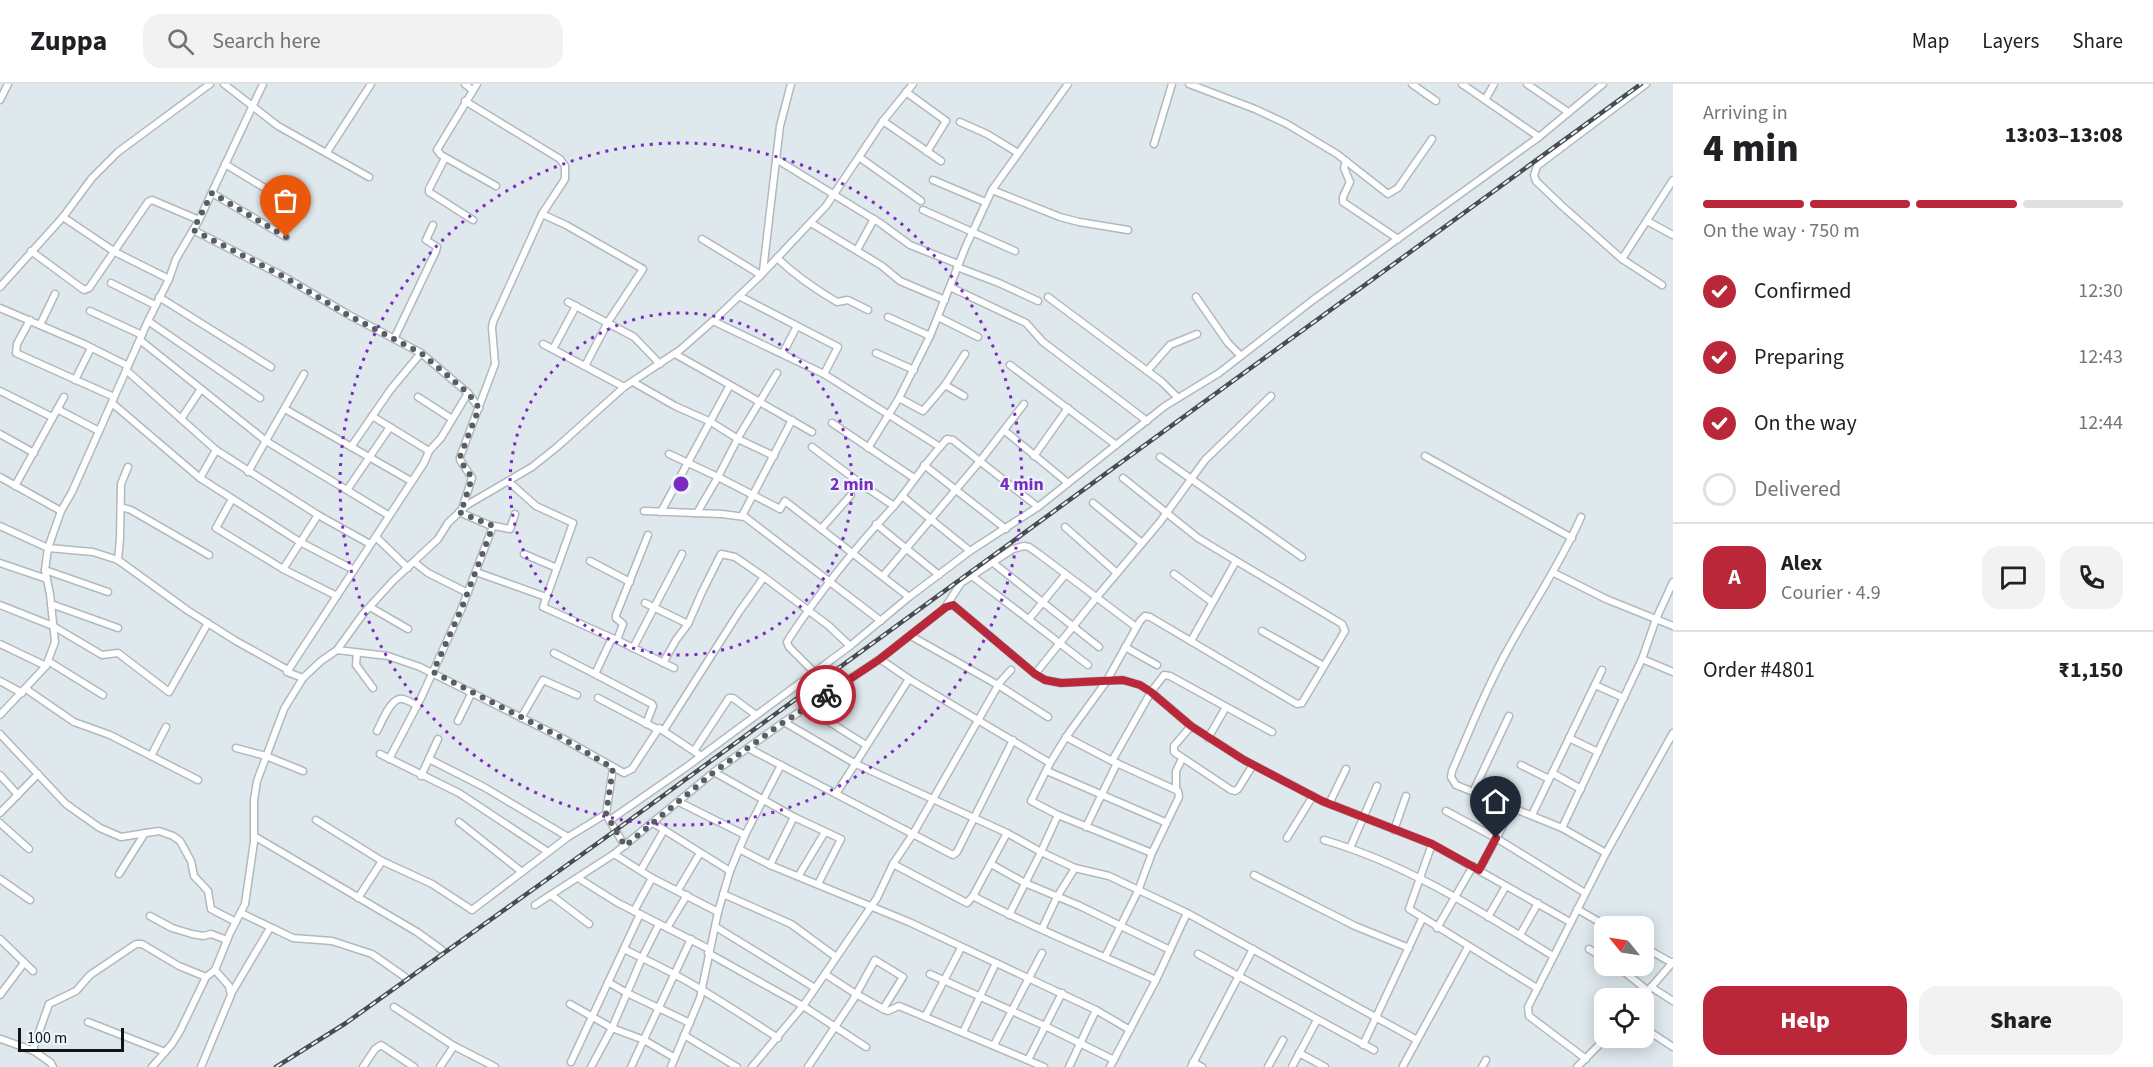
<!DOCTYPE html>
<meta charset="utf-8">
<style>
body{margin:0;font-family:"Source Sans 3",sans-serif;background:#f2f2f2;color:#202124;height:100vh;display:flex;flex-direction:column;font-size:22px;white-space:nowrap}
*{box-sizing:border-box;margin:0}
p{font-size:20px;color:#757577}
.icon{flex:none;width:33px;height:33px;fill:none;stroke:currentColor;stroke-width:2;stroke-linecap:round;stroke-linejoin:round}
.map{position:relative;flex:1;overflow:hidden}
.side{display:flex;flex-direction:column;background:#fff;width:480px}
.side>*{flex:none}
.needle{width:39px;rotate:300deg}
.fabs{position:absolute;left:1594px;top:832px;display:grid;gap:12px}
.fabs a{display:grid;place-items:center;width:60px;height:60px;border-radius:12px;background:#fff;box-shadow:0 3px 15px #0003;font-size:30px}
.scale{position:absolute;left:18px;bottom:15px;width:106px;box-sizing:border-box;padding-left:6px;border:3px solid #101415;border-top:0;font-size:16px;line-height:21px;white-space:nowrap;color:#101415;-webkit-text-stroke:4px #ecf5fb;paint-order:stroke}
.pin{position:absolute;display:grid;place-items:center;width:51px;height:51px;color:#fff;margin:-62px -26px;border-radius:50% 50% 50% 0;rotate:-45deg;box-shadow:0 0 6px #0007}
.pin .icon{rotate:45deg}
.courier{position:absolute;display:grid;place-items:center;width:60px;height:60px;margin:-30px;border:4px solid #b92738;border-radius:50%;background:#fff;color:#222;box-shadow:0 2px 8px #0007}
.overview em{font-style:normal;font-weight:800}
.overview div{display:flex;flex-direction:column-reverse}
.overview{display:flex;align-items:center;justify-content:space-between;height:102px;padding:0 30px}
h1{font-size:39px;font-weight:800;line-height:45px}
.bar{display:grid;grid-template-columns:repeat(4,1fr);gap:9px 6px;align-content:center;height:72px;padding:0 30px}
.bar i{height:8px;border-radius:4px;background:#e0e0e0}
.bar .on{background:#b92738}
.bar p{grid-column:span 4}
.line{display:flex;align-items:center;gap:15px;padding:0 30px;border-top:2px solid #e0e0e0}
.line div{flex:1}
.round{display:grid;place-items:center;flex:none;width:63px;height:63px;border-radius:18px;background:#f2f2f2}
ol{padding:0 30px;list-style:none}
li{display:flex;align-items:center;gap:18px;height:66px}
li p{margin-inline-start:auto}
li .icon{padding:6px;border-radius:50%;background:#b92738;color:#fff;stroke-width:4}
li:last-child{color:#757577}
li i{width:33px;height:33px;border:3px solid #e0e0e0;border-radius:50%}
.action{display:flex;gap:12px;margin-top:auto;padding:12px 30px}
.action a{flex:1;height:69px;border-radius:18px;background:#b92738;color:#fff;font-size:24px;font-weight:800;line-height:69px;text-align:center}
.action a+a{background:#f2f2f2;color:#202124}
header{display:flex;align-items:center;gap:36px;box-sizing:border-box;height:84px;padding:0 30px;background:#fff;border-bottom:2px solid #e0e0e0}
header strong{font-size:28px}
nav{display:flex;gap:33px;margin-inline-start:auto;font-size:21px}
.search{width:420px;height:54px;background:#f2f2f2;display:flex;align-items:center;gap:15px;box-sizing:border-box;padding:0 21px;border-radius:18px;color:#757577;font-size:22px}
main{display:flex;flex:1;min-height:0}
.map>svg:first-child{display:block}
</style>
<header>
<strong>Zuppa</strong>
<div class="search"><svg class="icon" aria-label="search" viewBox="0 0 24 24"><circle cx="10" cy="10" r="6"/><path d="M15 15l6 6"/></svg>Search here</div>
<nav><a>Map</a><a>Layers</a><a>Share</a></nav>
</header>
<main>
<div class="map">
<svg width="1673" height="983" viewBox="0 0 1673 983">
<rect width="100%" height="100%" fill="#dee8ed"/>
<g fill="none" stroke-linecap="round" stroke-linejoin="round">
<g stroke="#b0b9be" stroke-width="9">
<g id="minor">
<path d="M224,0L278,42L369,93"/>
<path d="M465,0L472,6"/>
<path d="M477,0L437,66L441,71L496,102"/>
<path d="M1189,0L1255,25L1287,40L1337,70L1388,110L1398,104L1432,55"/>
<path d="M1412,0L1436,17"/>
<path d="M1462,0L1539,53"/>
<path d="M1527,0L1568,28"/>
<path d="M1646,0L1537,82L1534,91L1536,97L1561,121L1622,175L1662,201"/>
<path d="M906,8L946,37L927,68"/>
<path d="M0,16L8,0"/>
<path d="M1485,16L1494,0"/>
<path d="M883,37L941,77"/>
<path d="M960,38L987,50L1018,69"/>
<path d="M1154,60L1172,0"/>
<path d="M327,68L371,0"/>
<path d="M859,73L921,117"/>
<path d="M445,74L429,105V108L473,136"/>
<path d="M776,75L880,139L910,161L958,180"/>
<path d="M1346,77L1344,84L1350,98L1343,113V118L1398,155"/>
<path d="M225,80L298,124"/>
<path d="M933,96L985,118"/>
<path d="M992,106L1060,133L1079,138L1128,146"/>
<path d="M212,109L286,153"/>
<path d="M923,126L1015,167"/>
<path d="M542,130L566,141L643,185L608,238L585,282"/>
<path d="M63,133L115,168L169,195"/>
<path d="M1647,137L1673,151"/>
<path d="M811,139L882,182L900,197L945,216"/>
<path d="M193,146L281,191L349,231L421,269L468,309L479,324"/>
<path d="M702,155L761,191"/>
<path d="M857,166L874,135"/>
<path d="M31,167L84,206L89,204L148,118L152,116L199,136"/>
<path d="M777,174C796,192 815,205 837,218L848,216L868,226"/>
<path d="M1622,175L1673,96"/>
<path d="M957,183L999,199L1038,217"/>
<path d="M763,187L780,42L791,0"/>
<path d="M111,199L155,221"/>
<path d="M0,203L63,133L92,94L118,68L210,0"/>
<path d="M950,203L1026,239L1043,258L1147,337"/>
<path d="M739,212L838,263L824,290"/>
<path d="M159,213L271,283"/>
<path d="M1048,213L1162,298L1178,314"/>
<path d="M1196,213L1228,259L1241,272"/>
<path d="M568,218L634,253L660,280"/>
<path d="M0,224L84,260L128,282"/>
<path d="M90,227L142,251"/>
<path d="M888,233L930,252"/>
<path d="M938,233L978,253"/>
<path d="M30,236L17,260L16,269L114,313"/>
<path d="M148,237L260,314"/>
<path d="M713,237L824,290L940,363C923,382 910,403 894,422C856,463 821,506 790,553L787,558L789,563L814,588"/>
<path d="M40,241L55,210"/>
<path d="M394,255L436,167L437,163L426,156L433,141"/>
<path d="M140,256L266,357L388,431"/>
<path d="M543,260L624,303"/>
<path d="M553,265L576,222"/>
<path d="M783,269L797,242"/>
<path d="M876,269L914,286"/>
<path d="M1010,281L1116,361"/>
<path d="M126,286L216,366L318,431L370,460"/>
<path d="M1147,287L1170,261L1197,250"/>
<path d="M777,289L739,352L718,393L780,425L785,417L909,513"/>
<path d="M75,296L91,264"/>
<path d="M633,298L675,322L711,338L738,355L774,372"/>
<path d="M730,301L812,348"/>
<path d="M945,301L965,270"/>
<path d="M0,307L52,333"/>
<path d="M418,313L452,335"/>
<path d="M899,314L923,327L945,301L964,312"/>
<path d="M112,319L200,394L300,458L354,486"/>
<path d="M57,325L99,347"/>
<path d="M285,325L411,397"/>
<path d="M372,332L429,367"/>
<path d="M181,335L201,305"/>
<path d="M832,339L914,394"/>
<path d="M1005,347L1068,399"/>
<path d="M0,350L34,369"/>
<path d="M351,363L391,305L421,269"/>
<path d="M812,363L864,402L894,422"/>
<path d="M940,363L947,355L953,356L1038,423"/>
<path d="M868,364L899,314L930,252L966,162L992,106L1068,0"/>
<path d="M669,370L718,393L697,429"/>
<path d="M1034,372L1068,324"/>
<path d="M1425,372L1572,454"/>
<path d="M1160,373L1302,473"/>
<path d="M924,381L1006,445"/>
<path d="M248,388L304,290"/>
<path d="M0,393L61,427"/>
<path d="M200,394L216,366"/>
<path d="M508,397L536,422L573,439L543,523L612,554L595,590L652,620L653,622L646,640"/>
<path d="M15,402L64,313"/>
<path d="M347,406L390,343"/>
<path d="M902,412L970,467"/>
<path d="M232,415L216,444L283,485L337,512"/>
<path d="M1093,419L1142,459"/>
<path d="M121,423L131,426L209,471"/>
<path d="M462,425L472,394L460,376V373L495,280L492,244L493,238L542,130L565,95V82L560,75L465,17"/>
<path d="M644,427L722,430L745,433L881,537"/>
<path d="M459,428L489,441L510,445L515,430"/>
<path d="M661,428L730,301L675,270"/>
<path d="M742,432L792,336"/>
<path d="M1581,433C1561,479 1532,521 1508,565C1486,604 1470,646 1452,687L1451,693L1456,701L1562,744L1606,769"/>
<path d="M876,440L939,491"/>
<path d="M0,442L48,464L93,468L118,476L187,526L236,557L288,586"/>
<path d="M1065,443L1117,489"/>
<path d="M821,445L851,411"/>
<path d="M376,453L408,484"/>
<path d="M524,470L557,484"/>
<path d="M118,476L120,455L121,400L128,383"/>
<path d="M590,477L630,498"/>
<path d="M414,478L428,489L468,509"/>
<path d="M992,478L1099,563"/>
<path d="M0,479L47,495"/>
<path d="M283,485L318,431"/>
<path d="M45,486L108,508"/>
<path d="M476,488L546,513"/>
<path d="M1554,489L1606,515L1673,542"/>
<path d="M1174,490L1212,518"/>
<path d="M883,492L980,377L1024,320"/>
<path d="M972,492L1088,581"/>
<path d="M645,519L688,540"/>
<path d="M51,520L118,544"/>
<path d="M0,521L53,542L102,571L118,569L169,608L208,539"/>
<path d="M946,522L961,499L1013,465L1024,462L1029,463L1039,470L1136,543"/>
<path d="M370,523L408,545"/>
<path d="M1029,535L1065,491"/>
<path d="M1262,547L1324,582"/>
<path d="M911,552L998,601L1048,633"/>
<path d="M615,555L674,584"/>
<path d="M617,556L623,540L616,534V531L648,451"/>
<path d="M1191,557L1236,477"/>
<path d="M0,560L46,582"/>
<path d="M1125,563L1157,581"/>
<path d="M633,564L682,470"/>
<path d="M337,566L388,572L420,583L562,654L624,689L632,685L659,644L701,672"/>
<path d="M357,569L356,581L373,604"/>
<path d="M554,569L595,590"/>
<path d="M880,575L909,595L1050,679L1031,717L1058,731L1152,769L1179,713L1178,707L1112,677L1066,653"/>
<path d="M1642,575L1673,588"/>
<path d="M48,577L103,611"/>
<path d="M663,579L676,556L688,540L702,508L721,470L735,473L764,493L829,542L850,562"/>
<path d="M1035,590L1096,514L1160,438L1205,376L1271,312"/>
<path d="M303,594L287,588L424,379L429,367L441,354L468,309"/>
<path d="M0,597L22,609"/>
<path d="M1595,601L1624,614"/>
<path d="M26,605L74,638L110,651L198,696"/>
<path d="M598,614L657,645"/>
<path d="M807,624L866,661"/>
<path d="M0,631L46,582L55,558L50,510L45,486L48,464L61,427L72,408L148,237L169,195L176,175L199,136L263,0"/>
<path d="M521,634L543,596L577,611"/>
<path d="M458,637L472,608"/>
<path d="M784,638L856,680L1007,749L1041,768L1075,784L1109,792L1187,829L1417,956"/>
<path d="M1191,642L1174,662V668L1231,706L1235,707L1238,705L1253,681"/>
<path d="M664,646L739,528L764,493"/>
<path d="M377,647C382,638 389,618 399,615C404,614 413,619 417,622"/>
<path d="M0,650L66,720L100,744L121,753L159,747L173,752L180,757L191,777L194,792L208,807L211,825L236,838"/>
<path d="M1208,654L1226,623"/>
<path d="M1569,654L1598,668"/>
<path d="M236,664L266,672L303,687"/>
<path d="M748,664L953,771L957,768L1013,656"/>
<path d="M694,667L729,614H733L756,631"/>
<path d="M380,670L459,709L548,768"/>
<path d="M151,672L166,643"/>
<path d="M389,675L421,614L461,526L493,442"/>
<path d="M429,675L484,703L568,753"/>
<path d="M1112,677L1151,608L1164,591L1170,592L1272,648"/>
<path d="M1050,679L1066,653L1106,598L1140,537L1145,532L1150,533L1297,620L1302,619L1345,547L1342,540L1198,454L1123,394"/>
<path d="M1521,681L1549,695"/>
<path d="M1047,687L1165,738"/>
<path d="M714,688L794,733L841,755L818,800"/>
<path d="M1552,689L1581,705"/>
<path d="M0,691L18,711"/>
<path d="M421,692L438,655"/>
<path d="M1176,705V687L1182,675"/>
<path d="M1473,708L1509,632"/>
<path d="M836,710L909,595"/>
<path d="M679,718L745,751"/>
<path d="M1329,720L1346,685"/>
<path d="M1446,727L1496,754L1585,809"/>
<path d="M0,729L38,690"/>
<path d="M1532,731L1602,586"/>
<path d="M608,734L625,762"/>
<path d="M316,736L382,777L432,800L472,826L568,753L606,730L613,684"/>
<path d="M610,736L685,684L850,562L909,513L970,467L1038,423L1165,322L1219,289L1313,216L1539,53L1603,0"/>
<path d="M459,738L522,788"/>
<path d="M0,739L29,765"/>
<path d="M653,739L730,787"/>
<path d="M1086,743L1117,679"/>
<path d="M1562,744L1642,575L1656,535L1673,498"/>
<path d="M1394,746L1406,712"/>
<path d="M254,752L417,848L442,866"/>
<path d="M1287,754L1313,712"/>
<path d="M1324,756C1407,780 1480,827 1553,872"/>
<path d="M1432,760L1409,825L1537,904"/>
<path d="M1350,764L1377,702"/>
<path d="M739,765L770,781L909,838L1096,926L1069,983"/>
<path d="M614,770L652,794L718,828"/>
<path d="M893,780L967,819L973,812C1032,844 1095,868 1156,896"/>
<path d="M991,780L1025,799L1080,822L1170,866"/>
<path d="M770,781L794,733"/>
<path d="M641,786L664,746"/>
<path d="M1479,786L1513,723"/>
<path d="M119,790L145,749"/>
<path d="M799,791L825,748"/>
<path d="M1254,791L1355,842L1409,864"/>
<path d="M578,794L618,819L709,865"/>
<path d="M0,795L30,816"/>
<path d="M678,806L700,769"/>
<path d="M723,810L791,840L836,873"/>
<path d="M551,811L589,840"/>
<path d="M973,812L1007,749"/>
<path d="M358,814L382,777"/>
<path d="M535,821L614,770L714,688L784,638L880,575L946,523L953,521L1035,590L1045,596L1061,599L1123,596L1140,601L1151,608L1191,642L1244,676L1322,717L1432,760L1570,838"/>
<path d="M1577,825L1608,843"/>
<path d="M634,827L652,794"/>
<path d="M241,829L293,854L332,857L372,870L405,893"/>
<path d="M1009,831L1041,768L1058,731"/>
<path d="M150,832L172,844L192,850L203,852L211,850L227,856"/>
<path d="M1488,833L1506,802"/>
<path d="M716,843L815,904"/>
<path d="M667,844L687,811"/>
<path d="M1437,844L1473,782"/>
<path d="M1042,845L1057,813L1075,784"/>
<path d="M1520,851L1538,819"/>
<path d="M0,855L33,887"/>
<path d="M1644,863L1672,879"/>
<path d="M624,865L642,874L659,840"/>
<path d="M1589,865L1605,875"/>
<path d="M708,869L803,922L866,963"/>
<path d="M1198,870L1374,966"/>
<path d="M1105,873L1138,807L1152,769"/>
<path d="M1617,882L1648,907"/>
<path d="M825,890L856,910L885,926L888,927L899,922L1044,983"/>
<path d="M930,890L1045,942L1114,976"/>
<path d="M608,898L627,909L642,874C690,896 733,925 778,954"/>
<path d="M1651,903L1673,917"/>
<path d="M231,910L270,844"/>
<path d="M0,911L24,879"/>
<path d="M1641,915L1673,878"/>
<path d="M570,920L612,944L644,956L675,974"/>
<path d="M394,923L454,962"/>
<path d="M1096,926L1130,946"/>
<path d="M925,933L961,864"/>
<path d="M88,938L165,968"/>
<path d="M1644,944L1673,963"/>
<path d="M963,948L996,879"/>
<path d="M684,951L737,983"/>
<path d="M1,955L34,967"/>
<path d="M994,961L1042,869"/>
<path d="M1363,961L1422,835"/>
<path d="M1299,969L1325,983"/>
<path d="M1586,975L1529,932L1528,923L1606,769L1673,649"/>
<path d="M1028,976L1062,909"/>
<path d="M571,978L640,830"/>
<path d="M1193,978L1202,983"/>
<path d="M1403,982L1468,863"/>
<path d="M53,983L51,979L34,967V962L49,920L76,907L90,891L136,860H142L179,882L206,893"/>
<path d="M152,983L172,960L180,947L206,893L215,886"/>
<path d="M201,983L231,911L229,902L215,886L230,849L245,820L254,758V716L257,697L284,625L303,594L321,577L337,566L363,530L393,497L438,455L448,439L467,421L532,383L557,363L624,303L680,266L713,237L761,191L826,122L883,37L913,0"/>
<path d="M363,983L375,965L381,961L414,983"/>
<path d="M440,983L454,962L495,983"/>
<path d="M591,983L612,944L627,909L690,939"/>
<path d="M631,983L691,855"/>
<path d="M671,983L700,914L718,828L730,787L745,751L781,681"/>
<path d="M752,983L803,922L877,814L893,780L913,750L1000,598L1011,586"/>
<path d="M808,983L853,916L875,876L903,893L883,925"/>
<path d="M1110,983L1156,896L1187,829"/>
<path d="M1191,983L1253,865"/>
<path d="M1268,983L1283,956"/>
<path d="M1292,983L1317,936"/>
<path d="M1482,983L1486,976"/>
<path d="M1577,983L1606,954"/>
</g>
</g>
<use href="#minor" stroke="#fff" stroke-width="6"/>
<g stroke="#484d4f" stroke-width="4.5">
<path id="rail" d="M276,983L346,939L616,746L1641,0"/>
</g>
<use href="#rail" stroke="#ecf5fb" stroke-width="2" stroke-dasharray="7" stroke-linecap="butt"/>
</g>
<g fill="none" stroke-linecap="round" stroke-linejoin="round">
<path stroke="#585e61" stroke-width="6" stroke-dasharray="0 10.8" d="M286,153L212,109L193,146L281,191L348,231L421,269L468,309L479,324L460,373V376L472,394L462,425L459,428L493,442L461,526L433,588L562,654L613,684L606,730L625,762L714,688L784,638L826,611"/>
<path stroke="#b92738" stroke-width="8" d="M826,611L880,575L946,523L953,521L1035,590L1045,596L1061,599L1123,596L1140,601L1151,608L1191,642L1244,676L1322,717L1432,760L1479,786L1496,754"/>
</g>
<g fill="none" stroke="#7b2cbf" stroke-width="3" stroke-dasharray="3 6">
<circle cx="681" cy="400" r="171"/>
<circle cx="681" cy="400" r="341"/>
</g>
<circle cx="681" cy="400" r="9" fill="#7b2cbf" stroke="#ecf5fb" stroke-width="3"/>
<g font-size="18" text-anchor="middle" font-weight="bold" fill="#7b2cbf" stroke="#ecf5fb" stroke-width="4.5" stroke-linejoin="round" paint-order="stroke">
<text x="852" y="406">2 min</text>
<text x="1022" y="406">4 min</text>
</g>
</svg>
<div class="fabs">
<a><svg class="needle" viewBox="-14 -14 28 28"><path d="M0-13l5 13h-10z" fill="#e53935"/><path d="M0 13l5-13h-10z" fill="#757577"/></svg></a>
<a><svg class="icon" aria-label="locate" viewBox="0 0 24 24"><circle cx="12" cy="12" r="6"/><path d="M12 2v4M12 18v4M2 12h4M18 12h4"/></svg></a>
</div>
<div class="scale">100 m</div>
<div class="pin" style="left:286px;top:153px;background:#ea580c"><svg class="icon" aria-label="bag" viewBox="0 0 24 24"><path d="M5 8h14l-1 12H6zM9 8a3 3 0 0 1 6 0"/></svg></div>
<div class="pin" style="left:1496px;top:754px;background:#1f2937"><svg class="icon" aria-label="home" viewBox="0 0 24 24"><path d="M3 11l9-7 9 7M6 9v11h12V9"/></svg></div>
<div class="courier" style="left:826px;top:611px"><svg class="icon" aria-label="bike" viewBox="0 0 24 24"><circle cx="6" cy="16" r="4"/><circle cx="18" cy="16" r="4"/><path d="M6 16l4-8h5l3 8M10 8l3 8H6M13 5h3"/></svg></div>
</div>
<section class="side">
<div class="overview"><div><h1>4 min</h1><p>Arriving in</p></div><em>13:03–13:08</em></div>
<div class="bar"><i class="on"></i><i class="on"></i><i class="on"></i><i></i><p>On the way · 750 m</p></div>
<ol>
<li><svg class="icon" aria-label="check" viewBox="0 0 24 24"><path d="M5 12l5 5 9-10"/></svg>Confirmed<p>12:30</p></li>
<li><svg class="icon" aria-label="check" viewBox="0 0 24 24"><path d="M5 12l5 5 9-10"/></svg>Preparing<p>12:43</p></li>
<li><svg class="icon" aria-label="check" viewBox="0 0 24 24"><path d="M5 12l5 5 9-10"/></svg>On the way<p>12:44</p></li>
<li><i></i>Delivered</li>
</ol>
<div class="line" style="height:108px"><b class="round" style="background:#b92738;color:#fff">A</b><div><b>Alex</b><p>Courier · 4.9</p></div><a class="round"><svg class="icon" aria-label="chat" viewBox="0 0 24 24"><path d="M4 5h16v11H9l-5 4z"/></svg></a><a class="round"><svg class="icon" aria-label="phone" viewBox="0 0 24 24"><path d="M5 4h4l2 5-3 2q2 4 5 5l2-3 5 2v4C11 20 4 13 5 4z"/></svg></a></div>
<div class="line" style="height:78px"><div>Order #4801</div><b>₹1,150</b></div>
<div class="action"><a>Help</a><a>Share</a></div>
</section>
</main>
